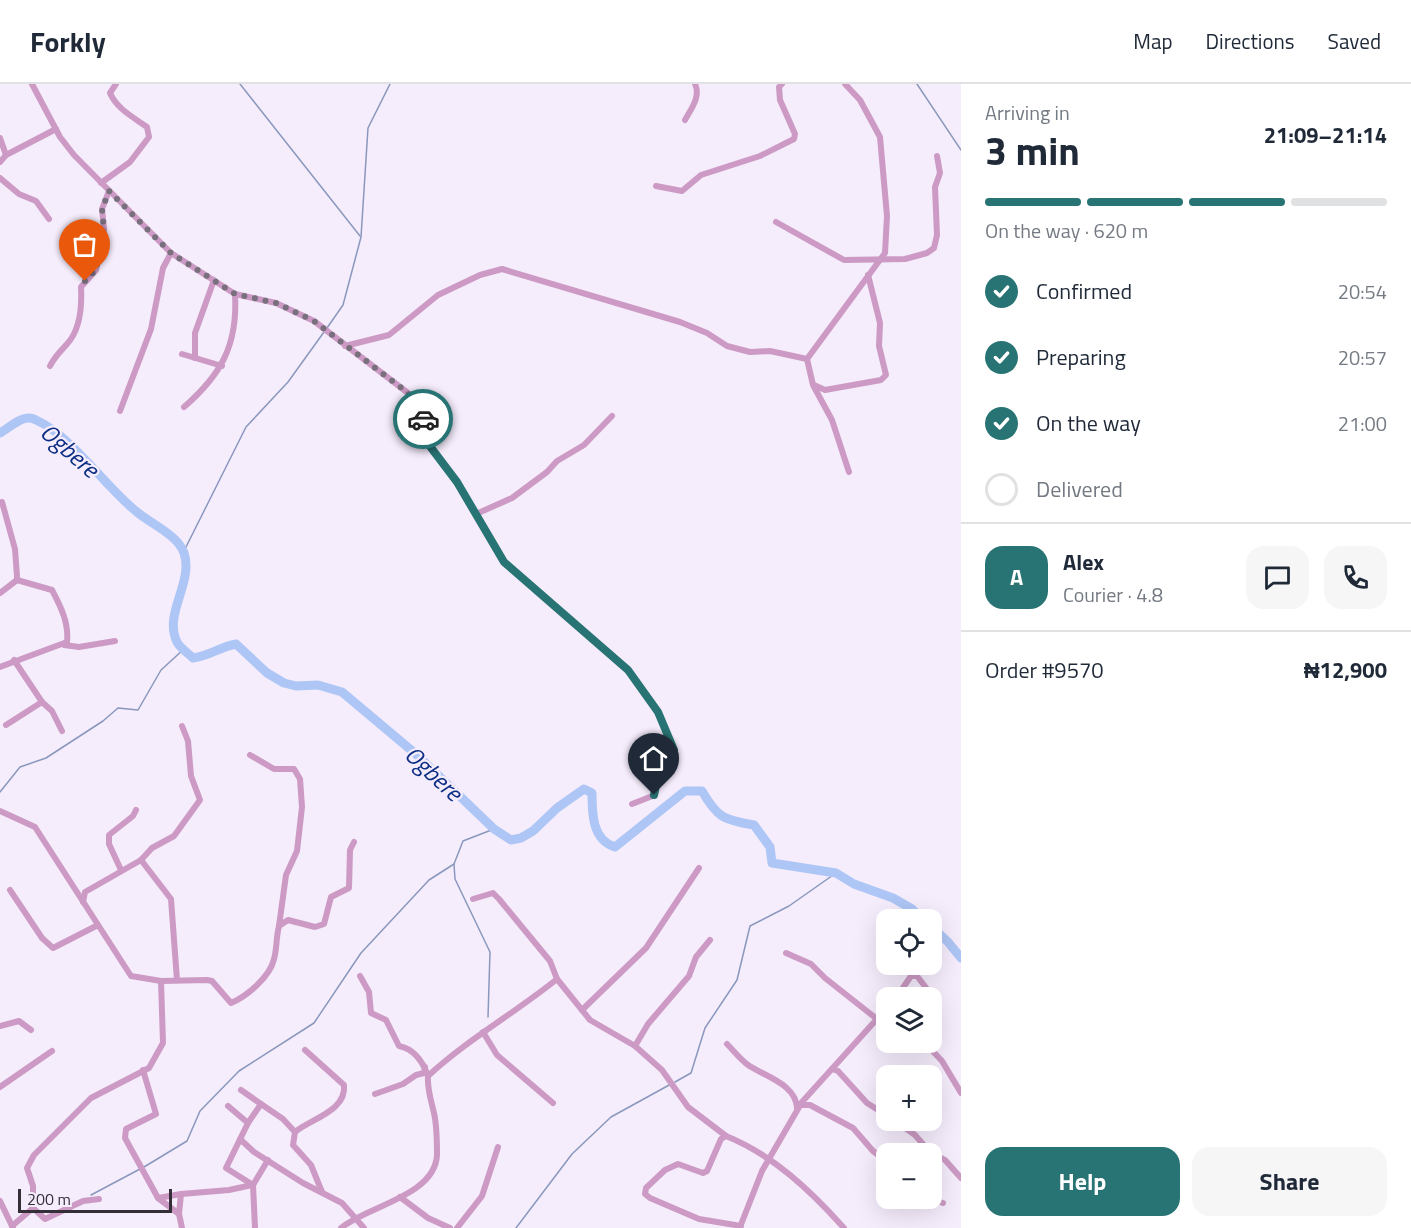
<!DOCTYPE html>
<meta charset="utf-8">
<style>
body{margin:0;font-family:"Titillium Web",sans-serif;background:#f6f6f7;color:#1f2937;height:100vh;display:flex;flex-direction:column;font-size:22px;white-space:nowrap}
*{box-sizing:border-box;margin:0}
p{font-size:20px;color:#747a83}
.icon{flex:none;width:33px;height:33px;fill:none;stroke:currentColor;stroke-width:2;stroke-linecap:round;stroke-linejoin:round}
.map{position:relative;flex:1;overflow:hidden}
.sheet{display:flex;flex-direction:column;background:#fff;width:450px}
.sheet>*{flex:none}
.controls{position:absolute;left:876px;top:825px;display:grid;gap:12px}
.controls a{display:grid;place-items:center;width:66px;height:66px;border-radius:12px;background:#fff;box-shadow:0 6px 24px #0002;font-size:30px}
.scale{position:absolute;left:18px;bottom:15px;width:154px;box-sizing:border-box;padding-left:6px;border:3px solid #342e38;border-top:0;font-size:16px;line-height:21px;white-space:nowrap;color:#342e38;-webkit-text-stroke:4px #f5ecfc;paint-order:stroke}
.pin{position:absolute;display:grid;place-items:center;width:51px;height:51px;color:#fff;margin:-62px -26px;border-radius:50% 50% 50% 0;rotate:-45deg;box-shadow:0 0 6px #0007}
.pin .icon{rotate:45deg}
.courier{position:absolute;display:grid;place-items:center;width:60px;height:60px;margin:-30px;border:4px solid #287373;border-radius:50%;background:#fff;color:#222;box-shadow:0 2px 8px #0007}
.summary em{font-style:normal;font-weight:700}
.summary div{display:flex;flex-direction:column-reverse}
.summary{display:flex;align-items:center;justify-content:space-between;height:102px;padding:0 24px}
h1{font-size:39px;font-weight:700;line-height:45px}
.bar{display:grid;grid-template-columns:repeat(4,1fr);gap:9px 6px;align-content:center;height:72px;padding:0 24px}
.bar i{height:8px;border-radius:4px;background:#e0e1e3}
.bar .selected{background:#287373}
.bar p{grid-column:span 4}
.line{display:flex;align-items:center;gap:15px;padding:0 24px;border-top:2px solid #e0e1e3}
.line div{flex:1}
.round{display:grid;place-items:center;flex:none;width:63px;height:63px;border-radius:18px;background:#f6f6f7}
ol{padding:0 24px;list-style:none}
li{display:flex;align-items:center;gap:18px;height:66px}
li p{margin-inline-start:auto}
li .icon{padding:6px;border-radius:50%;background:#287373;color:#fff;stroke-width:4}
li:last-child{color:#747a83}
li i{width:33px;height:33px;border:3px solid #e0e1e3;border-radius:50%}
.primary-button{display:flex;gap:12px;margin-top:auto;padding:12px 24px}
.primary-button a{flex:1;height:69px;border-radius:18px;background:#287373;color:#fff;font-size:24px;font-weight:700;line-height:69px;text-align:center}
.primary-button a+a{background:#f6f6f7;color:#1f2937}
header{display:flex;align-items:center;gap:36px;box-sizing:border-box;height:84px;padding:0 30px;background:#fff;border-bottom:2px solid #e0e1e3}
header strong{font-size:28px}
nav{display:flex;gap:33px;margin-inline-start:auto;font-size:21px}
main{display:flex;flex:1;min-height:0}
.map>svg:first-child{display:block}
</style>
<header>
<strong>Forkly</strong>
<nav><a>Map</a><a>Directions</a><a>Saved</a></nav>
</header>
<main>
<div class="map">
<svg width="961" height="1144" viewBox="0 0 961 1144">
<rect width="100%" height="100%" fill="#f5ecfc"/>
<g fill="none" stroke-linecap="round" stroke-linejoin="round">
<g stroke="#8998bc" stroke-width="1.5">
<path d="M240,0L360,152"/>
<path d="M917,0L961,66"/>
<path d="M327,244L343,221L361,153L368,44L390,0"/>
<path d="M184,467L246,343L288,298L324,248"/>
<path d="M0,708L20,683L46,674L103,637L118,624L138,626L161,586L184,565"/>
<path d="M454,780L455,795L490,868L488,933"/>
<path d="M675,998L691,989L705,944L737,896L750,842L789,822L836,789"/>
<path d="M144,1083L187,1057L200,1027L239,987L314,939L361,869L429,796L454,780L463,757L494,745"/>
<path d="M91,1111L140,1085"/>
<path d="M516,1144L572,1070L611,1033L671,1000"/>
</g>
<g stroke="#aec6f5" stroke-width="9">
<path d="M0,349C11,343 23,329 36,336C72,352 105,403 137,428C151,440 178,451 184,469C194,498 163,530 177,558C180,564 189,570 193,574C209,572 220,563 236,560L267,589L284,599L296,602L318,601L342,608L417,671L494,745L511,756L521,754L533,747L557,724L584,705L592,709C592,729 592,756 615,763L685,707H702C717,733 723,736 754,741L770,763L772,779L836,789L854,800L893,814L912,825L923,836"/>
<path d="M932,843L948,858L961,874"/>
</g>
<g stroke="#cc9ac4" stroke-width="6">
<path d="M32,0L60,53L74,71L171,169L235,210L276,219L314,237L408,309L424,335L426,357L457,398L504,478L628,586L658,628L674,666L658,692L655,711L632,720"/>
<path d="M845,0L860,16L880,53L887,132L885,169L807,275L813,301L832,336L849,388"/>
<path d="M685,36C691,25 701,13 695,0"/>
<path d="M0,54L6,71"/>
<path d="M0,78L6,71L56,45"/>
<path d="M0,94L19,110L36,117L49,135"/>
<path d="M101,99L130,78L149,53L147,43C133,33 117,25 110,9L116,0"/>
<path d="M656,102L682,107L701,91L760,72L794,55L795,50L780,16L779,3L782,0"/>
<path d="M776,138L844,176L905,175L927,169L934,164L937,151L935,103L940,89L937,72"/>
<path d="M345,262L389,251L438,211L480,191L502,185L680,238L707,249L727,262L750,268L770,267L807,275"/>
<path d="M182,270L222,282"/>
<path d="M195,274V249L214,196"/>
<path d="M50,282C55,272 60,268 67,260C81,245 82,222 81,203L96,186L104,145L102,125L109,107"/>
<path d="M814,301L825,306L881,296L886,291L879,262L880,239L868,191"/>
<path d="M184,323C221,291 238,261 235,210"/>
<path d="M120,327L151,245L163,184L171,169"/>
<path d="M476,430L512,414L547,388L557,377L584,361L612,332"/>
<path d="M0,509L17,496V492L15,465L2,418"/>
<path d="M64,561L79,563L115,557"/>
<path d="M0,583L67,558C69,539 61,523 52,506L17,496"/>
<path d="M42,618L52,627L62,647"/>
<path d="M6,641L42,618L14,576"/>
<path d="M250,671L274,685H294L300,695L302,723L297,767L286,791L279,842"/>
<path d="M0,727L35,743L131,892L161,897L207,896L212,897L231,919C247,912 270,893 274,875C277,865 276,853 279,842L288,836L315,843L324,840L331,813L349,804L350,766L354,758"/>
<path d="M141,776L171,815L177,896"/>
<path d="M121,786L109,760V751L133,732L136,726"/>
<path d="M10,806L42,854L53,864L98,841"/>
<path d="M473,815L493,809L499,815L550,877L557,895L590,936L635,962L662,986L688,1023L726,1052"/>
<path d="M83,818L85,808L141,776L152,764L174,752L200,716L191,692L188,657L182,642"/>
<path d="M786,869L811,880L825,894L877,935"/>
<path d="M360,892L369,908L371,929L386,936L399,962C414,965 423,978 428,992"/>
<path d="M896,914L911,892H917L927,905"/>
<path d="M582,926L646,864L699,784"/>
<path d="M0,942L19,937L31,946"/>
<path d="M483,948L497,971L553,1019"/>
<path d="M924,958L942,977L961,1009"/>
<path d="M727,960C734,967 740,975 748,981C764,992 796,1000 797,1024"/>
<path d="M635,962L648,940L689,892L696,873L710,856"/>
<path d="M305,966L344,1001C347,1027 310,1035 295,1048L293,1061L311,1081L322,1108"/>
<path d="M832,985L838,987L867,1019L886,1031"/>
<path d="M143,986L156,1030L126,1045L125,1054L158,1114L181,1110L179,1130L182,1144"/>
<path d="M0,1003L52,967"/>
<path d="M241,1006L261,1020"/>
<path d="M375,1010L403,1000L416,991L424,989L425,983"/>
<path d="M800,1021H810L853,1044L873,1067L886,1077"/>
<path d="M228,1022L248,1039L226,1084L253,1101"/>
<path d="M894,1036L915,1051L929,1067L945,1076L961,1094"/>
<path d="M248,1039L261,1020L283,1035L295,1048"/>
<path d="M240,1055L254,1068L303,1099L342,1119L364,1144"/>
<path d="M181,1110L229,1106L252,1101"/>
<path d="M932,1110L937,1117L943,1119"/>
<path d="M400,1113L428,1134L450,1144"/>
<path d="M158,1114L179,1130"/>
<path d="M0,1117L13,1144"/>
<path d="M33,1124L45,1135L83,1117L99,1115"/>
<path d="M12,1142L33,1124V1102L27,1084L34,1071L91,1014L149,984L163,959L161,897"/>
<path d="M741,1142L699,1135L650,1114L645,1110L646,1104L665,1086L678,1080L703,1089L707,1087L721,1055L726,1052C773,1071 810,1106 844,1144"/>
<path d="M740,1143L762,1087L802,1018L886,925"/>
<path d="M255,1144L253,1101L268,1076"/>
<path d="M341,1144C367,1122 435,1112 437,1071C437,1057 437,1042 434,1029C431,1016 427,1005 428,992C468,955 515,929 557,895"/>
<path d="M457,1144L482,1112L498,1063"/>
</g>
</g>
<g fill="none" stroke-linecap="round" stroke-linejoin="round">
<path stroke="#78707d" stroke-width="6" stroke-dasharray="0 10.8" d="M85,197L96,186L104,145L102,125L109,107L171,169L235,210L276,219L314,237L408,309L423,335"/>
<path stroke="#287373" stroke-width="8" d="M423,335L426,357L457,398L504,478L628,586L658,628L674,666L658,692L654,711"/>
</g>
<g text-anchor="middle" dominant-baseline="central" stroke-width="4.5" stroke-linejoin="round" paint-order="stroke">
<g font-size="24" font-style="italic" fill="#0c2e84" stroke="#f5ecfc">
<text transform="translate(70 366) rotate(41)">Ogbere</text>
<text transform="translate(434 689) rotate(43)">Ogbere</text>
</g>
</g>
</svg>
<div class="controls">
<a><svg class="icon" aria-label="locate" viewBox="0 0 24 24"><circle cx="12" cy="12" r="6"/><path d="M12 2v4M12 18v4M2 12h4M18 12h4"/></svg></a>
<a><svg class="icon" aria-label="layers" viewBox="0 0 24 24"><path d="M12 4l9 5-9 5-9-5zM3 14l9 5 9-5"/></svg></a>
<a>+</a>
<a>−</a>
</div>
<div class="scale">200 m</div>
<div class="pin" style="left:85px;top:197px;background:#ea580c"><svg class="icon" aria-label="bag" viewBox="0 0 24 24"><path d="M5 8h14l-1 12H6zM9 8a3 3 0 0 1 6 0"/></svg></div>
<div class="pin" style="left:654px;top:711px;background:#1f2937"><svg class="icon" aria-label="home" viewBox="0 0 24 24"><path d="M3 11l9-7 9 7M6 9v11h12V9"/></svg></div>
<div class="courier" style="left:423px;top:335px"><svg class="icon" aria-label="car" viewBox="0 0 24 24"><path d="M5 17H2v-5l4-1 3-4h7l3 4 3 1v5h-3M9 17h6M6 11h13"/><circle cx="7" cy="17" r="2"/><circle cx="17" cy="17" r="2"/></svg></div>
</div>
<section class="sheet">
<div class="summary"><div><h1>3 min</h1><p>Arriving in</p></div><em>21:09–21:14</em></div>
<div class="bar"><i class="selected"></i><i class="selected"></i><i class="selected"></i><i></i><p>On the way · 620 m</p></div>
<ol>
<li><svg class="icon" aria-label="check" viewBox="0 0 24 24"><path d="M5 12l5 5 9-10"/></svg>Confirmed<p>20:54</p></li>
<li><svg class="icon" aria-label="check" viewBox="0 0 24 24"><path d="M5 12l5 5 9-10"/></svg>Preparing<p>20:57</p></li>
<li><svg class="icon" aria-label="check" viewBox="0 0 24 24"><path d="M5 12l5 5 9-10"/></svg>On the way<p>21:00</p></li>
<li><i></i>Delivered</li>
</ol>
<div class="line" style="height:108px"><b class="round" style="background:#287373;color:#fff">A</b><div><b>Alex</b><p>Courier · 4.8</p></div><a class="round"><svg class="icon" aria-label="chat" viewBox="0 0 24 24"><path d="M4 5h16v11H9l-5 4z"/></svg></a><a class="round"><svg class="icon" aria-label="phone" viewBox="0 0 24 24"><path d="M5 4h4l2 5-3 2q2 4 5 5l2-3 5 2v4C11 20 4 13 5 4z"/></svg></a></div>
<div class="line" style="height:78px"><div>Order #9570</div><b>₦12,900</b></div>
<div class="primary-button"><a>Help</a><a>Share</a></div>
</section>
</main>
